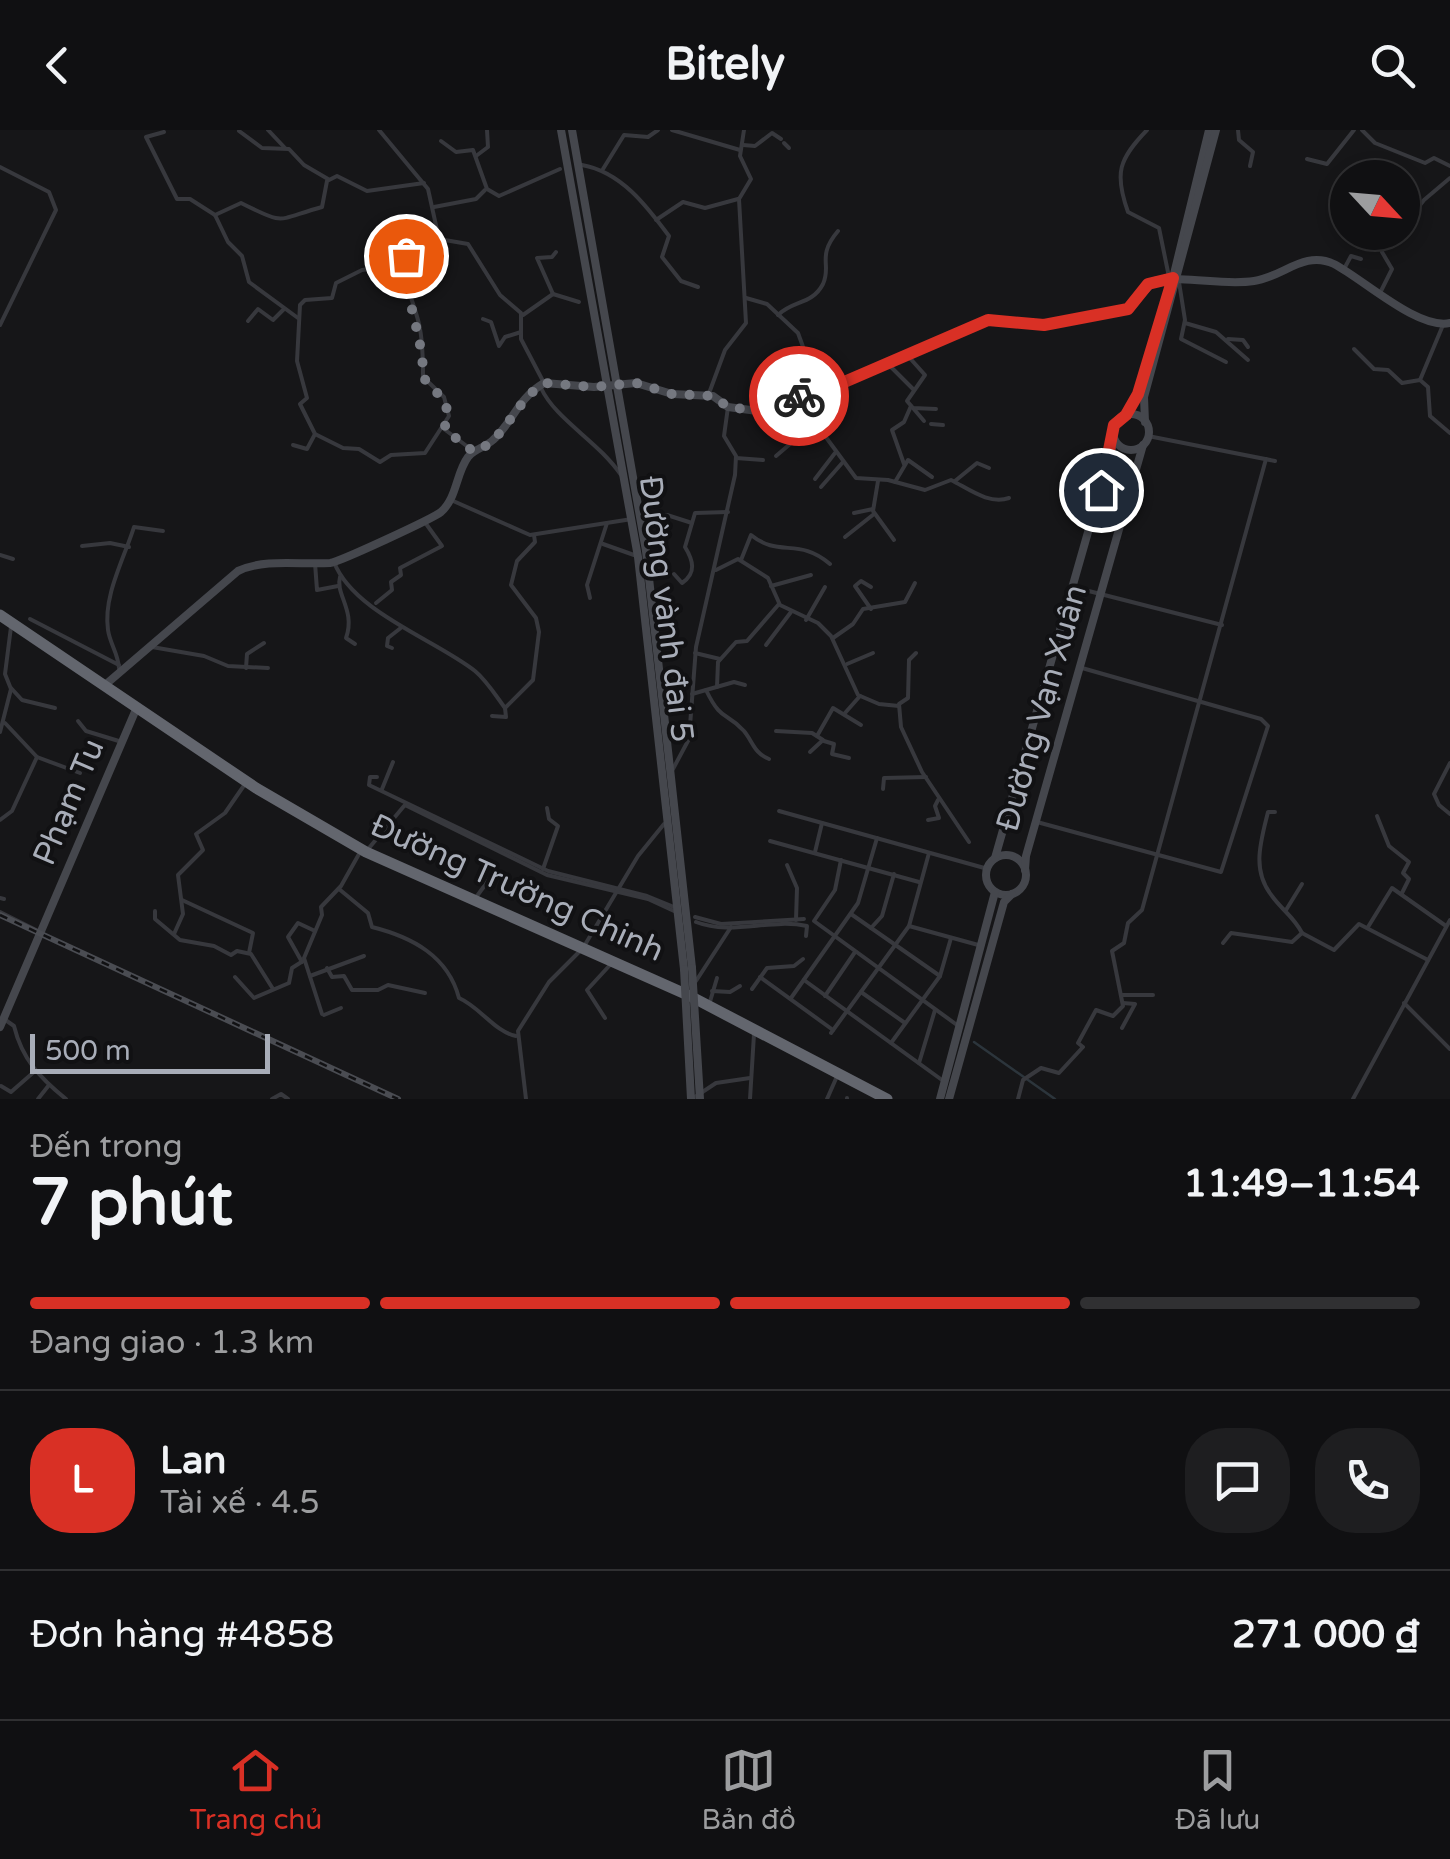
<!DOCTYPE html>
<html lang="vi">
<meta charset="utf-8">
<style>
body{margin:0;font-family:"Varela Round",sans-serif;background:#1e1e20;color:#f1f3f6;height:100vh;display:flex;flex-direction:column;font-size:38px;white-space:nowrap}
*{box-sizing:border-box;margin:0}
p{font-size:32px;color:#9c9d9f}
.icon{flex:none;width:55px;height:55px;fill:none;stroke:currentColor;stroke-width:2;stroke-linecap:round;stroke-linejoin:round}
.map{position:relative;height:969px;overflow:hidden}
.details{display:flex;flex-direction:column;background:#101012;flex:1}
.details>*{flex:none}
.needle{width:65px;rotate:116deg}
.fabs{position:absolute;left:1330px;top:30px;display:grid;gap:20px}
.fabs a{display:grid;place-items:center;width:90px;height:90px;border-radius:50%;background:#101012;box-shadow:0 5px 15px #0003,0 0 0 2px #303032;font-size:50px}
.scale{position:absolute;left:30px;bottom:25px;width:240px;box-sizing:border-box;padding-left:10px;border:5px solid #a8adb8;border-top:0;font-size:28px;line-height:35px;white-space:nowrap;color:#a8adb8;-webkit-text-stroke:8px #111113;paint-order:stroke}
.pin{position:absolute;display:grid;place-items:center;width:85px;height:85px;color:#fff;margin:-42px;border:5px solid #fff;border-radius:50%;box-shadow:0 2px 10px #0007}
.courier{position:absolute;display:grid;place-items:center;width:100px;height:100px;margin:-50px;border:8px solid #d93025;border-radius:50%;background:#fff;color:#222;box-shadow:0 2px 12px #0007}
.head em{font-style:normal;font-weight:800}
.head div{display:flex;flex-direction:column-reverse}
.head{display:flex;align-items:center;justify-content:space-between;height:170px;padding:0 30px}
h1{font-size:65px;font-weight:800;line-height:75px}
.bar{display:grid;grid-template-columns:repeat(4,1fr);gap:15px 10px;align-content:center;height:120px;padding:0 30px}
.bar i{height:12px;border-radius:8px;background:#303032}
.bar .selected{background:#d93025}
.bar p{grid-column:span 4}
.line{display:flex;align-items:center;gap:25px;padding:0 30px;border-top:2px solid #303032}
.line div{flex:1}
.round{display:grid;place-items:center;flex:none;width:105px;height:105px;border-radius:40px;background:#1e1e20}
header{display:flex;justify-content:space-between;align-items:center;height:130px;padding:0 30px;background:#101012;font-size:45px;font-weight:800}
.tabs{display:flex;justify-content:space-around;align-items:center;height:140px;border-top:2px solid #303032;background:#101012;font-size:28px;color:#9c9d9f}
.tabs a{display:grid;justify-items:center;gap:5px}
.tabs .selected{color:#d93025}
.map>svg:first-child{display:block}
</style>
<header><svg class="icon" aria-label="back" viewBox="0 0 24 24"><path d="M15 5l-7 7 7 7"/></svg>Bitely<svg class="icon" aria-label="search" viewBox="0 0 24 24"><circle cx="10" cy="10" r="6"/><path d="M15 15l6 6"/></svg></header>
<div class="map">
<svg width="1450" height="969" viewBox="0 0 1450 969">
<rect width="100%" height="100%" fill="#161618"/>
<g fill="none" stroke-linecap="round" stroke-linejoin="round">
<path stroke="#2c353c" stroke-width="2.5" d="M974,912L1055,969"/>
<g stroke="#37383d" stroke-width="4">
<path d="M268,0L285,18"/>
<path d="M379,0L428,59L439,109L468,114L500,165L521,183V209L544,253"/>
<path d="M672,0L740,20"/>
<path d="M1147,0C1119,29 1114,43 1128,82L1159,98L1169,147"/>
<path d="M1238,0L1239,10L1253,22L1250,36"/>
<path d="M1362,0L1375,13L1425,33L1434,28L1450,36"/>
<path d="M239,1L262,18L289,19L304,35L328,49"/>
<path d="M164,2L146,7L177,69H190L215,85L241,73C287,96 275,90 322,77L327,51L337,46L367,61L424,53"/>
<path d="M441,11L456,22L473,20L487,59L499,66L560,39"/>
<path d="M784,13L789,18"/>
<path d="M743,15L755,16L772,3L781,9"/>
<path d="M476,26L488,17L487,0"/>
<path d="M1307,29L1327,34L1354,0"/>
<path d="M582,35C621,42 646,75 669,106L662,127L681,151L698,157"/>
<path d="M0,37L49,62L56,80L0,195"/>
<path d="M603,39L624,5L648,7L658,0"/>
<path d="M434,77L476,69L485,60"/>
<path d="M215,85L228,112L242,126L249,152L298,188"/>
<path d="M656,90L683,72L705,78L738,69"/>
<path d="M1402,98L1424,70L1450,48"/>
<path d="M1378,102L1382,122L1392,139L1380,163"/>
<path d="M406,134L362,140L336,153L332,168L305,170L300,175L297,231L307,268L300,274L315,304L343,318L359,319L380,332L391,325L425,323L449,286L444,267L423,247C423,231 423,215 420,199C416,173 397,147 410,120L439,109"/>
<path d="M1344,139L1351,126L1361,129"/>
<path d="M1179,152L1185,190L1181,209L1226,232"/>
<path d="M553,164L537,128L552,127L556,122"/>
<path d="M746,168L767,174L798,203L815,250"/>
<path d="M523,185L553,164L579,172"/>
<path d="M778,185C793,170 812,175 823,154C832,135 816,127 838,101"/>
<path d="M483,189L491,192L499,216L505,207L521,202"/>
<path d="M248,191L258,179L273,190L284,179"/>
<path d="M1185,193L1216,202L1248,230"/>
<path d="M1443,195L1420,250L1428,257L1430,286L1450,303"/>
<path d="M1228,209L1243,210L1248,217"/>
<path d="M1354,219L1374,239L1388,240L1402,253L1420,250"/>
<path d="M908,226L925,245L907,271L913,278L936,279"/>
<path d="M887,233L914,260"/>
<path d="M541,258C556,290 598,311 621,345"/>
<path d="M708,266L725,220L746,193L739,69L751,49L740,26L744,0"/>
<path d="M797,268L856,348L888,350L925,360L951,350C969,359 989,375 1009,368"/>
<path d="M913,278L924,291"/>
<path d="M931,294L943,295"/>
<path d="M444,299L472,320"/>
<path d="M1148,306L1275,331"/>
<path d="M293,315L307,319L315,304"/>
<path d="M776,326L817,291"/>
<path d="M736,328L763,330"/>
<path d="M904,334L892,300L904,292L911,276"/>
<path d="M815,349L835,323"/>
<path d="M878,351L873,381L894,410"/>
<path d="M955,351L977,333L989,338"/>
<path d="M895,352L908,330L932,347"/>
<path d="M821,357L843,332"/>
<path d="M451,370L530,405L632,389"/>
<path d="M854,383L873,379"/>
<path d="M643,387L667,385L692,393"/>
<path d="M845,407L874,384"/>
<path d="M603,414L634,425"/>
<path d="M82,416L110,413L129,417"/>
<path d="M0,425L13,429"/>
<path d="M741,430L751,405C779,428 799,407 830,434"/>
<path d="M334,432C353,482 436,510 475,541C487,551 496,566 505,578"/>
<path d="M315,433L317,460L338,456"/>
<path d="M716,440L738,429L768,448L780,475L818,493L831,506L858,565L879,574L899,576"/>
<path d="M674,444L682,453C697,443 693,430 685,417L695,383L728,382"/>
<path d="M340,447C335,464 356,481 346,508L355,514"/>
<path d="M771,456L811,445"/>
<path d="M871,457L861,451L855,456L871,479"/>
<path d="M1073,457L1222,495"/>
<path d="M590,468L587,455L607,393"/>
<path d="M376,473L392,460L391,452L401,445L400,438L442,416L424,391"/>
<path d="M30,489L119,535"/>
<path d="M806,490L825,457"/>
<path d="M833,508L853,494L863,479L905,472L915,453"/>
<path d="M766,515L791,482"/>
<path d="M152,517L204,526L228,536L268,538"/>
<path d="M392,518L387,516L388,508L402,497"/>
<path d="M695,523L720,529"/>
<path d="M916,523L909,530L908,568L899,574L901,597L922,642L969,712"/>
<path d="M847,534L873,523"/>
<path d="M119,538C118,523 110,514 108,500C103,466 124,429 134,397L163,401"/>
<path d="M246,538L247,524L264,513"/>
<path d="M717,557L718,532L736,512L747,511L779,474"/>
<path d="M11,558L22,570L55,578"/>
<path d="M706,560C722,593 726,581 744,601C753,612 754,623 769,629"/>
<path d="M692,564L734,552L745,555"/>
<path d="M845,583L860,566"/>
<path d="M492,586L506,587L505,578L533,550L539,502L536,488L511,455L517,431L535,412L534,405"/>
<path d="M78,591L86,601L122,612"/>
<path d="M5,593L37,627L80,643"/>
<path d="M776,601L812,603L823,610L810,622"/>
<path d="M0,602L11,559L5,544L11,497"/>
<path d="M817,606L833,578L861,595"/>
<path d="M824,611L834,614L832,624L849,628"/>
<path d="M1450,633L1434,664L1439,675L1450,684"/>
<path d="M673,639L689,609L696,517L735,345L736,326L724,306L728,277"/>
<path d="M377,647H370L369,655L548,741L647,766L674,777"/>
<path d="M382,659L393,632"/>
<path d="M883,659L884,648L926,647"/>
<path d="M405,675L547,745L648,769L674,781"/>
<path d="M779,681L988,739"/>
<path d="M1275,682H1268C1261,711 1251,740 1272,766C1282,780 1294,787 1302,803"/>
<path d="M1377,686L1389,716L1409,732L1403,743L1409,749L1402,763"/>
<path d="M0,690L12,681L37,627"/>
<path d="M928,690L939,688L935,676L938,670"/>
<path d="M1037,692L1221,742L1268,596L1261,589L1082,538"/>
<path d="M770,711L919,752"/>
<path d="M369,718L404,676"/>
<path d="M815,722L822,693"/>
<path d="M841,730L835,760L814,791L957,895"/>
<path d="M787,735L797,758L796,790"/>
<path d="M543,739L558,696L549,689L547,678"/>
<path d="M339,759L368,783L372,797C412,807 448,826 459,868C480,877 495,902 516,906"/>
<path d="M477,766L493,744"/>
<path d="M0,768L4,769"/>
<path d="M182,770L253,803L249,823"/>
<path d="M1286,780L1302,754"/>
<path d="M155,781V789L180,810L214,816L231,825L237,821L251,824L273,859"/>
<path d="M0,782L40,802"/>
<path d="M851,784L940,846"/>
<path d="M695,787L721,794L804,789"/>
<path d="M696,792C732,806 770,788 807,796L806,806"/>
<path d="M909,796L982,816"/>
<path d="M1368,797L1392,758L1446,796"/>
<path d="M871,798L882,786L894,744"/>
<path d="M174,804L183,784L178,745L203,720L196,704L225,683L245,654"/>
<path d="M1223,813L1231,803L1292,812L1302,803L1334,820L1359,794L1428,830"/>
<path d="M302,832L288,807L298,793L315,801"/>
<path d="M327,838L332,847L344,846L352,860H378L388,855L425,863"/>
<path d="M310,846L364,826"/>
<path d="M235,847L254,868L289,853L292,838L303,831"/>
<path d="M760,847L833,900"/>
<path d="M804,850L942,950"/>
<path d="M696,851L731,797"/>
<path d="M752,859L767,838L794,836L803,829"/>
<path d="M712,861L730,862L740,856"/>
<path d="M861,862L905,893"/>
<path d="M1121,865H1153"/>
<path d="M825,866L855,822"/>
<path d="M791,868L858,773L877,708"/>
<path d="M1404,873L1450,919"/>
<path d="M709,875L717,848"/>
<path d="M322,884L304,828L322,785L321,777L341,756L359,724"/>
<path d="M324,885L341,878"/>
<path d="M605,888L587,860L610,835"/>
<path d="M4,889L14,896C22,929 40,948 66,969"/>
<path d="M1122,898L1135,874L1123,873"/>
<path d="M831,903L909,796L929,723"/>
<path d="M891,913L940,846L951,808"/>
<path d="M919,933L935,880"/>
<path d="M1,956L11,962L35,941"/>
<path d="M847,968V969"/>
<path d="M38,969L49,955"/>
<path d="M272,969L281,964L288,969"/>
<path d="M526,969L518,901L549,852L583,818L638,726L664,694"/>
<path d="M692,969L716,953L750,948"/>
<path d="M750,969L754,904"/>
<path d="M827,969L838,944"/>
<path d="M1018,969L1023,950L1041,938L1059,943L1083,917L1078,913L1096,880L1113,886L1123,876L1112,821L1124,813L1128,793L1142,780L1266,329"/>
<path d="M1353,969L1450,790"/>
</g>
<g stroke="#45474d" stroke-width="8">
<path d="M561,0L638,427L684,839"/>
<path d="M572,0L646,421L692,838"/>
<circle cx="1131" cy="302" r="18"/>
<path d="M1127,285L1138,263L1173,148L1209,0"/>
<path d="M1145,292L1144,267L1216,0"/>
<path d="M105,555L238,441C266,428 300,435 330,433C339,432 432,389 441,382C457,368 456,343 468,327C474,319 486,317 493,310C514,291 516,270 544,253L594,257L636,253L672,264L713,266L728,277L765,282L797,268L815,250L842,253L989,190L1043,195L1128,179L1154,151C1188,145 1221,156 1254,151C1283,147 1304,120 1334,134C1363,149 1418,200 1450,193"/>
<circle cx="1006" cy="745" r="20"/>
<path d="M995,728L1114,311"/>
<path d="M1025,740L1026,726L1143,315"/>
<path d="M0,897L137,577"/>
<path d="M940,969L995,762"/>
<path d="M949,969L1004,772L1012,764"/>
</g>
<path stroke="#63666e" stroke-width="11" d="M0,485L256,658L366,722L690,866L887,969"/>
<g stroke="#4a4c52" stroke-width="6">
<path id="rail" d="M0,785L398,969"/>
</g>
<use href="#rail" stroke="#111113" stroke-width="2.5" stroke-dasharray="8" stroke-linecap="butt"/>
<g stroke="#45474d" stroke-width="8">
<path d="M692,838L700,969"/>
<path d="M684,839L691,969"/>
</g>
</g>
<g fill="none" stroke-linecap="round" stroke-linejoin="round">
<path stroke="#757880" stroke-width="10" stroke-dasharray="0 18" d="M406,126C403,168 424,206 423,247C438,267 454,271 444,299L474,322C506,310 514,272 544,253L594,257L636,253L672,264L713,266L728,277L766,282L799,266"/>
<path stroke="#d93025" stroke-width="12" d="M799,266L815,250L842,253L988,190L1044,195L1128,179L1148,154L1173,148L1138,264L1126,285L1114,295L1101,360"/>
</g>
<g text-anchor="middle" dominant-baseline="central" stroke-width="8" stroke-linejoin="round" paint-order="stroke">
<g font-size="32" fill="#a8adb8" stroke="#111113">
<text transform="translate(666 479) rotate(83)">Đường vành đai 5</text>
<text transform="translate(1042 578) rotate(-74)">Đường Vạn Xuân</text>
<text transform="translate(69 672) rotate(-67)">Phạm Tu</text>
<text transform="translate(517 758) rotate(24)">Đường Trường Chinh</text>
</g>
</g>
</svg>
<div class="fabs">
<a><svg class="needle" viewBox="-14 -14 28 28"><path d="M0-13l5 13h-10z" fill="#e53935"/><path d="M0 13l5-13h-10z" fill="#9c9d9f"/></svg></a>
</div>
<div class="scale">500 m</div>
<div class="pin" style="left:406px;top:126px;background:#ea580c"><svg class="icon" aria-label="bag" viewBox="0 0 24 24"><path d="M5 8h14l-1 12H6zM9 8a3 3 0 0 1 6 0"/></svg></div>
<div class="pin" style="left:1101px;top:360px;background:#1f2937"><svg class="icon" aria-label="home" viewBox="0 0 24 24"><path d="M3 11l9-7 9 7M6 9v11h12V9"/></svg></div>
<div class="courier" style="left:799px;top:266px"><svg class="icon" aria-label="bike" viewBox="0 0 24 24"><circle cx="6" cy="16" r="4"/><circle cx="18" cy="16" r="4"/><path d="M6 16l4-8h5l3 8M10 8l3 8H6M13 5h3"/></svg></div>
</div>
<section class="details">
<div class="head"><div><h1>7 phút</h1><p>Đến trong</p></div><em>11:49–11:54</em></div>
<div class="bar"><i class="selected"></i><i class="selected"></i><i class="selected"></i><i></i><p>Đang giao · 1.3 km</p></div>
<div class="line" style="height:180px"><b class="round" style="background:#d93025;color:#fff">L</b><div><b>Lan</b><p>Tài xế · 4.5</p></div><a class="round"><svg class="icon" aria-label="chat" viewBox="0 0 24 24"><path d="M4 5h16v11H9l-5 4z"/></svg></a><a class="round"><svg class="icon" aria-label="phone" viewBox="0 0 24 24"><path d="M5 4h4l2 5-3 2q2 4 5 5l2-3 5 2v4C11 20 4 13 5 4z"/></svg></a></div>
<div class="line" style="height:130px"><div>Đơn hàng #4858</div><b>271 000 ₫</b></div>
</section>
<nav class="tabs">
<a class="selected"><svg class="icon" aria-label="home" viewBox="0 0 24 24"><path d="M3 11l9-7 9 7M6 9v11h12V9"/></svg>Trang chủ</a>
<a><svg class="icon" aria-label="map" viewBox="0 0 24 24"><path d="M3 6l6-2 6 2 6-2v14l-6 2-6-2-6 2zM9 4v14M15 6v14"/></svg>Bản đồ</a>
<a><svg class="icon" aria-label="saved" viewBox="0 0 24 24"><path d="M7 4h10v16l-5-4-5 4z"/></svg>Đã lưu</a>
</nav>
